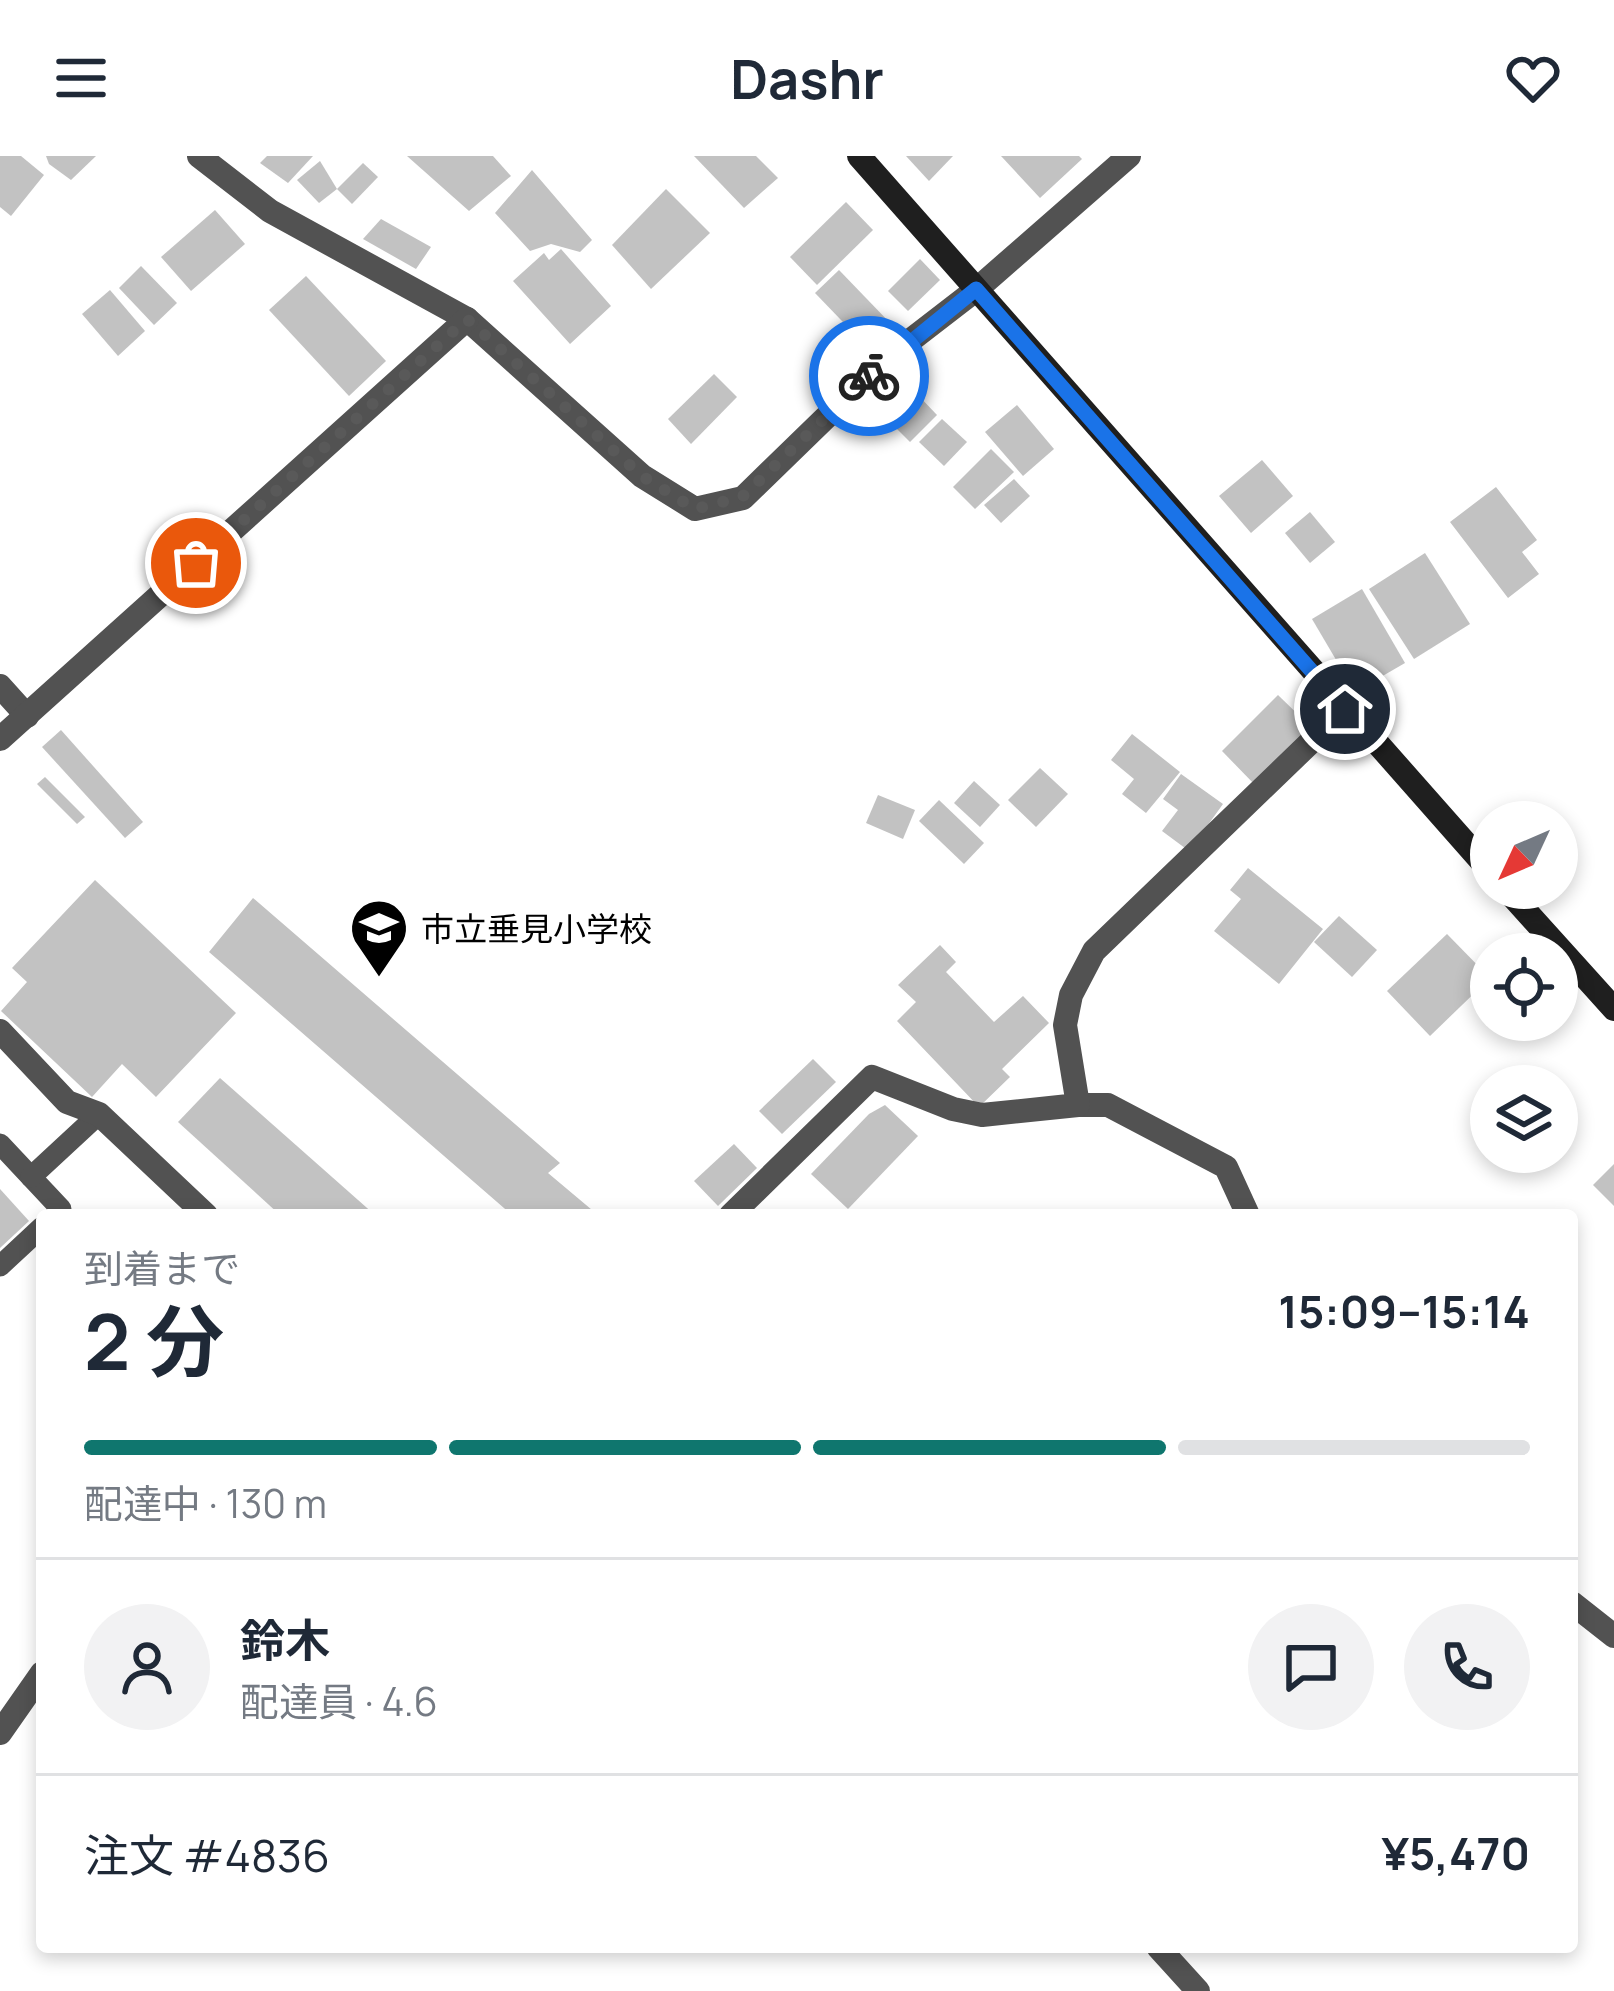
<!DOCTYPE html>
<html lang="ja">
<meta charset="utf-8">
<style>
body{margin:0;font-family:Manrope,"Noto Sans JP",sans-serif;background:#f2f2f3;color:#1f2937;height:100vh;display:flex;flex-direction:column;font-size:45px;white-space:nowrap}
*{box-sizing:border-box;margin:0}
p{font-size:39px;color:#747a83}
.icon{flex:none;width:66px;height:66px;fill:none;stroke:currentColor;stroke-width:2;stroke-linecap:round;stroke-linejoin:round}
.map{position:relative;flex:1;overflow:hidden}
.sheet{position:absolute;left:36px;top:1053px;width:1542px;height:744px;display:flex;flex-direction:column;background:#fff;border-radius:12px;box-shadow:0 6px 18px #0003}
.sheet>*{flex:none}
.needle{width:78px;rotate:226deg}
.tools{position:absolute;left:1470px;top:645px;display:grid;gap:24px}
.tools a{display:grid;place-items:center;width:108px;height:108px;border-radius:50%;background:#fff;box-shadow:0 6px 18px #0003;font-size:60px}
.pin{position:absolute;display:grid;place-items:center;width:102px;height:102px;color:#fff;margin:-51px;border:6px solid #fff;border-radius:50%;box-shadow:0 3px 12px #0007}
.courier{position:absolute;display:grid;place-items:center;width:120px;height:120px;margin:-60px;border:9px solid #1a73e8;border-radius:50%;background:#fff;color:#222;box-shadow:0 3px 15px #0007}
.overview em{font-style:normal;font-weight:700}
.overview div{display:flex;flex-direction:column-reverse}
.overview{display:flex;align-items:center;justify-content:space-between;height:204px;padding:0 48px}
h1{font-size:78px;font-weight:700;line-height:90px}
.bar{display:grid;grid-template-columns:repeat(4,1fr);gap:18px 12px;align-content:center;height:144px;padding:0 48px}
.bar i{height:15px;border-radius:9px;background:#e0e1e3}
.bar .on{background:#0f766e}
.bar p{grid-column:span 4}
.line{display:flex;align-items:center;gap:30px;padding:0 48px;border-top:3px solid #e0e1e3}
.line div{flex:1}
.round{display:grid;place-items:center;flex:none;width:126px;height:126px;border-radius:63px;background:#f2f2f3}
header{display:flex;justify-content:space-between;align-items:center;height:156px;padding:0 48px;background:#fff;font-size:54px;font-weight:700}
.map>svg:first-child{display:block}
</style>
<header><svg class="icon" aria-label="menu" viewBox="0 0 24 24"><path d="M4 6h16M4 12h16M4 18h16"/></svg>Dashr<svg class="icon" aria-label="heart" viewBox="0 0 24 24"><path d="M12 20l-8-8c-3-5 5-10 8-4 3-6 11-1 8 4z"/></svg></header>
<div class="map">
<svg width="1614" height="1835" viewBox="0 0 1614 1835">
<rect width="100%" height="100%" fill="#fff"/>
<g fill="#c2c2c2">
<path d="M0,0H21L44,19L11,60L0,51Z"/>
<path d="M46,0H96L71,24L49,8Z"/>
<path d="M267,0H313L288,27L260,7Z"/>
<path d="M407,0H493L511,20L469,55Z"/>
<path d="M694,0H756L778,22L744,52Z"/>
<path d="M906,0H953L929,25Z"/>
<path d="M1001,0H1079L1082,3L1040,42Z"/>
<path d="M320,5L337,33L319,47L297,24Z"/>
<path d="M363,7L378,21L352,48L337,33Z"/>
<path d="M532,14L592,84L580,96L551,88L530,95L495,57Z"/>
<path d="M666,33L710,77L651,133L612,89Z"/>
<path d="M846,46L873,74L817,129L790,101Z"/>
<path d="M215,54L245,88L191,135L161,101Z"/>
<path d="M381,63L431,91L416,113L363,83Z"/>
<path d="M561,93L611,150L570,188L513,125L544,97L549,104Z"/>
<path d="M920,103L940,124L908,155L888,135Z"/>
<path d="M141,110L177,147L154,169L119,132Z"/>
<path d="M839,114L892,169L868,192L815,137Z"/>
<path d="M306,120L386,205L349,240L269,154Z"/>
<path d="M110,134L145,175L118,200L82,158Z"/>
<path d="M714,218L737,241L691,288L668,263Z"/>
<path d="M916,237L937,259L910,286L889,265Z"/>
<path d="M1017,249L1054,293L1023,320L985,276Z"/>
<path d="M942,263L967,286L944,310L919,286Z"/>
<path d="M991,293L1014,316L975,353L953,331Z"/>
<path d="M1262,304L1293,340L1251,377L1219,340Z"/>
<path d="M1014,323L1030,340L1001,367L984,349Z"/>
<path d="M1496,331L1537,384L1522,396L1539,418L1508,442L1450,366Z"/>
<path d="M1310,356L1335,386L1310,407L1285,377Z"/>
<path d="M1425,397L1470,468L1414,503L1369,433Z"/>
<path d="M1362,433L1405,507L1355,536L1312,463Z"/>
<path d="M1278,539L1313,573L1256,630L1222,595Z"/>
<path d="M61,574L143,666L125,682L42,591Z"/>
<path d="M1132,578L1180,616L1146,657L1122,638L1134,623L1111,604Z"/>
<path d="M1040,612L1068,638L1036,671L1008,644Z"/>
<path d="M1181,618L1223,648L1189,695L1162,675L1178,654L1163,643Z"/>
<path d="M45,621L85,661L77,668L37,628Z"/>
<path d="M974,625L1000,649L980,671L954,647Z"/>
<path d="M878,639L915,654L903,683L866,667Z"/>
<path d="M939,644L984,687L964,708L919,665Z"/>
<path d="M1248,712L1323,773L1279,828L1214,775L1241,743L1230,734Z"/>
<path d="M95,724L236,857L156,941L122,908L92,941L1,855L27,826L12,812Z"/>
<path d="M253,742L560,1007L548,1017L598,1059H512L209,796Z"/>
<path d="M1339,760L1377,794L1352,821L1314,786Z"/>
<path d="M1447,778L1490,822L1430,880L1387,835Z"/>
<path d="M940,789L956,806L946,816L994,866L1023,840L1049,867L1002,913L1010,921L979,951L897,865L916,846L898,829Z"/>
<path d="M813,903L836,926L782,978L759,955Z"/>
<path d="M220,922L375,1059H280L178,966Z"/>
<path d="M885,949L918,980L848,1053L811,1018L869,958Z"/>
<path d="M734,988L757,1012L718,1050L694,1025Z"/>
<path d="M1614,1008V1050L1593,1029Z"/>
<path d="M0,1033L29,1065L0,1092Z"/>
</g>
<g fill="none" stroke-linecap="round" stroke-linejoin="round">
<g stroke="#525252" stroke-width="21">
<path d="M0,988L61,1053L55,1059"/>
<path d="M31,1021L99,958"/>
<path d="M0,1110L42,1071"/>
</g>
<g stroke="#525252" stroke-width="24">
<path d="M199,0L270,55L467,163L642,320L695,353L743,342L885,204L977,133L1129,0"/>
<path d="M0,530L27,560"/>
<path d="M0,583L467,163"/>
<path d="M0,875L67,946L99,958L206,1059"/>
<path d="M1078,949H1108L1226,1011L1248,1059"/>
<path d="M731,1059L872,921L953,953L982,959L1078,949L1065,869L1071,839L1094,795L1345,553"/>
<path d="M1572,1447L1614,1480"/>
<path d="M0,1577L42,1517"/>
<path d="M1158,1791L1198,1835"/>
</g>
<g stroke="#1f1f1f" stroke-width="24">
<path d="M859,0L1491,716"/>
<path d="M1505,732L1614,853"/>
</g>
</g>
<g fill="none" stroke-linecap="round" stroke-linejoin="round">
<path stroke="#595959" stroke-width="12" stroke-dasharray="0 21.6" d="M196,407L467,163L642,320L695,353L742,341L869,220"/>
<path stroke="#1a73e8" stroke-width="15" d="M869,220L976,133L1345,553"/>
</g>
<defs>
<g id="school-pin" transform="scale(3)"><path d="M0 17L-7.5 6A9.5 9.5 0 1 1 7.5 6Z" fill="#000" stroke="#fff"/><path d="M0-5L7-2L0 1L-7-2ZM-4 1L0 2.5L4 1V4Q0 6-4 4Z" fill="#fff"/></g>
</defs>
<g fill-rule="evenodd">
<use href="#school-pin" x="379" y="772"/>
</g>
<g text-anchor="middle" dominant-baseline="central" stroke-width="9" stroke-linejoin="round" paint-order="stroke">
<g font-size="33" fill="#000" stroke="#fff" text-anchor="start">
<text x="421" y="772">市立垂見小学校</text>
</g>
</g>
</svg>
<div class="tools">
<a><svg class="needle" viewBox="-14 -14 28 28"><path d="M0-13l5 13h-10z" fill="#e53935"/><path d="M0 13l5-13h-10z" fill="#747a83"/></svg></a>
<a><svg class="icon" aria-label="locate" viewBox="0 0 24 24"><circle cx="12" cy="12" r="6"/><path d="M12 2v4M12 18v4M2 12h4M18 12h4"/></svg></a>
<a><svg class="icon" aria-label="layers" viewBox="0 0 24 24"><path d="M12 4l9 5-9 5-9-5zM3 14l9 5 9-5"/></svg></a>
</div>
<div class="pin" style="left:196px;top:407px;background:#ea580c"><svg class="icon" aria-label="bag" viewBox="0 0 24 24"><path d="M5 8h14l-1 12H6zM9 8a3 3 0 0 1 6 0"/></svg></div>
<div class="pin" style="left:1345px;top:553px;background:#1f2937"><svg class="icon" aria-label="home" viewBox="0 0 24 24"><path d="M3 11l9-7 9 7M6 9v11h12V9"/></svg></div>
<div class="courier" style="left:869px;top:220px"><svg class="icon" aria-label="bike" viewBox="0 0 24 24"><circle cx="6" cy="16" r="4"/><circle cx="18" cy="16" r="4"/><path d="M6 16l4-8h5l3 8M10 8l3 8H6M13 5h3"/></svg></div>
<section class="sheet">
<div class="overview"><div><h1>2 分</h1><p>到着まで</p></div><em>15:09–15:14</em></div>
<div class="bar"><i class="on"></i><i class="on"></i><i class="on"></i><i></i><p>配達中 · 130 m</p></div>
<div class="line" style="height:216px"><a class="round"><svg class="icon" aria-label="person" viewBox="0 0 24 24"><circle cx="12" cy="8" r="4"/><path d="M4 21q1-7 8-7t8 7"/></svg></a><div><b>鈴木</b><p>配達員 · 4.6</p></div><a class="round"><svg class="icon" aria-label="chat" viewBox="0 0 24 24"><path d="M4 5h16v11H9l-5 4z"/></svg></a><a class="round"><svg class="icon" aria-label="phone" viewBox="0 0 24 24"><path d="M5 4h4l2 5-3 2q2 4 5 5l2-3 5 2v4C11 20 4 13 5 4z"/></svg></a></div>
<div class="line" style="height:156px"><div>注文 #4836</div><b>¥5,470</b></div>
</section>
</div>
